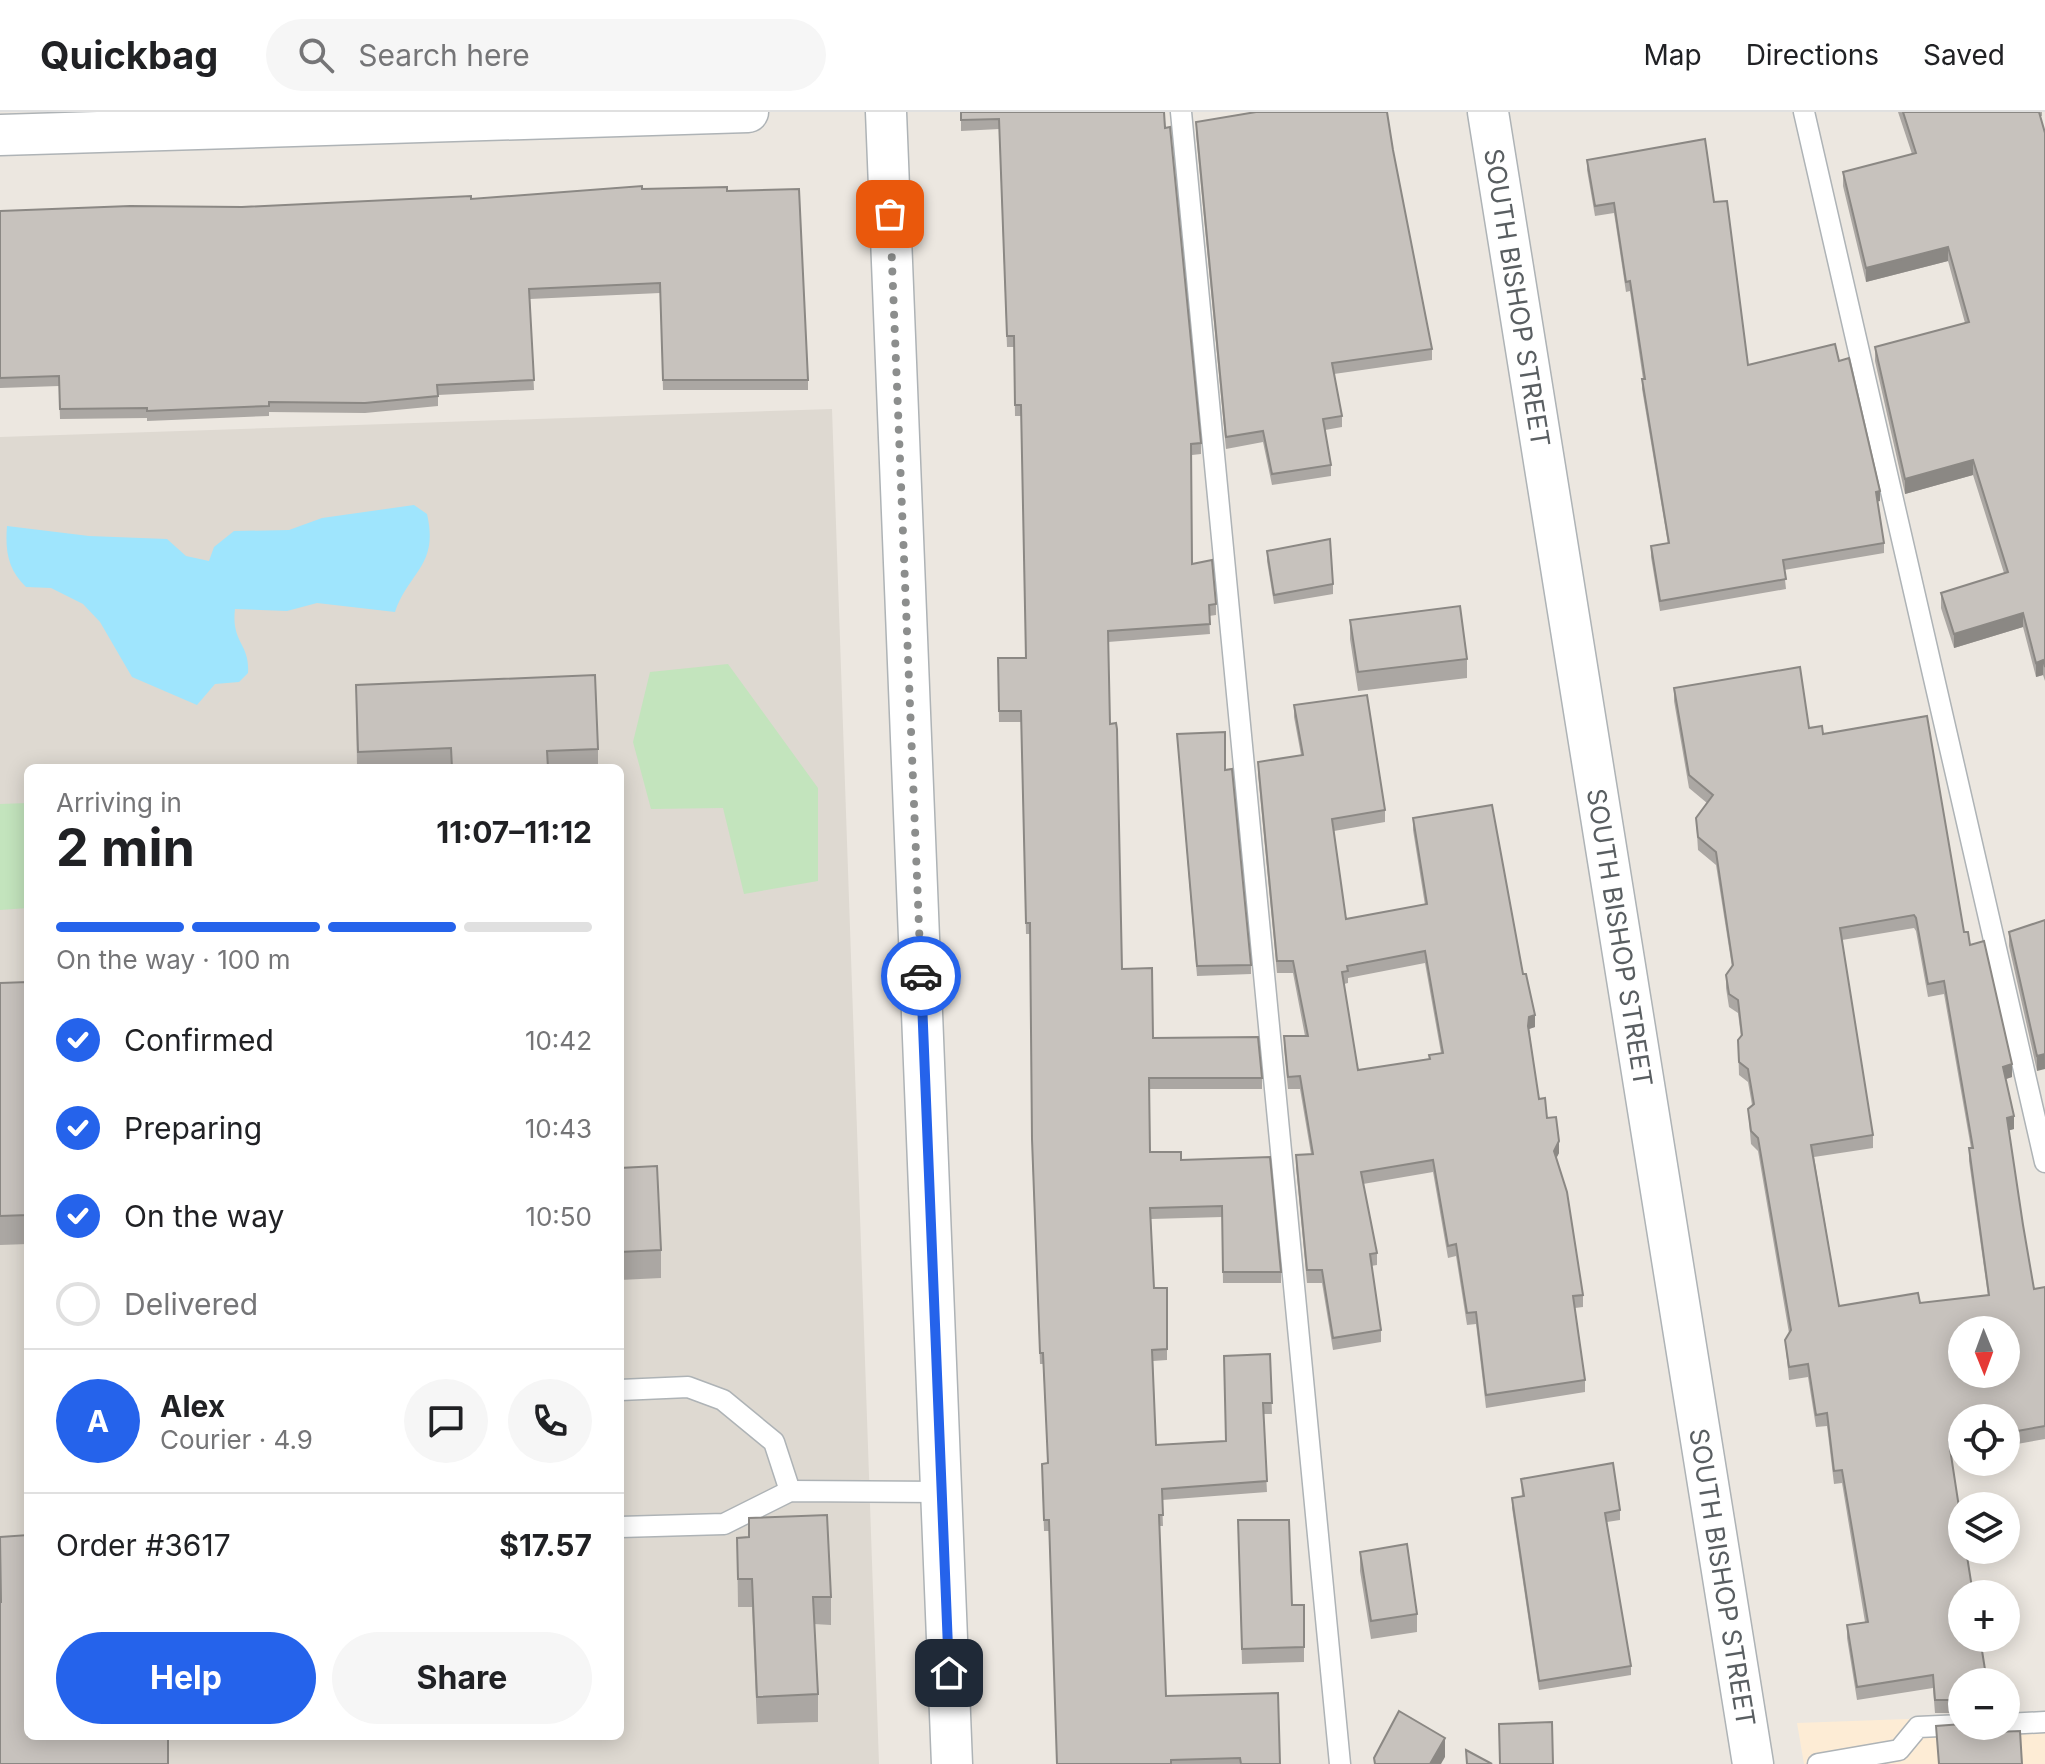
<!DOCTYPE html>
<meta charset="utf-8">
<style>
body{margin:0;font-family:Inter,sans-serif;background:#f6f6f6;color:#202124;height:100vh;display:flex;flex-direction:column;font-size:30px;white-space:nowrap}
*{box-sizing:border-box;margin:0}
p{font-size:26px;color:#757577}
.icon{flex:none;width:44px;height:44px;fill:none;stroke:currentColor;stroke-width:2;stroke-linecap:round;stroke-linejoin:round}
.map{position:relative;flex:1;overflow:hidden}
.side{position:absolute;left:24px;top:652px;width:600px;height:976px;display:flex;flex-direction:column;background:#fff;border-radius:12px;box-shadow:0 4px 20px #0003}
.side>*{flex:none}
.needle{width:52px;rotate:179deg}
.tools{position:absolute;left:1948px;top:1204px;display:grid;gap:16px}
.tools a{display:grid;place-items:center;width:72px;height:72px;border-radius:50%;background:#fff;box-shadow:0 4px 20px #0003;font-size:40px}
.pin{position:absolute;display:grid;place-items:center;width:68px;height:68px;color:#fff;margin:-34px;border-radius:16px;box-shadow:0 4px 12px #0006}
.courier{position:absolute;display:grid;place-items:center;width:80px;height:80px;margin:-40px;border:6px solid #2563eb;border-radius:50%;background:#fff;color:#222;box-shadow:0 2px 10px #0007}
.summary em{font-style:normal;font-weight:700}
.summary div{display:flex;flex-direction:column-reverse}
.summary{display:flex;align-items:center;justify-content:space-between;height:136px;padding:0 32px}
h1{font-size:52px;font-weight:700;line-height:60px}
.bar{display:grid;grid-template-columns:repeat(4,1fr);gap:12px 8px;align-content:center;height:96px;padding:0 32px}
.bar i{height:10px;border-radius:6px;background:#e0e0e0}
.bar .selected{background:#2563eb}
.bar p{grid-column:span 4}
.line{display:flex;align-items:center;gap:20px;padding:0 32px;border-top:2px solid #e0e0e0}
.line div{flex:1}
.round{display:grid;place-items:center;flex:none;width:84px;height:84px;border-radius:42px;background:#f6f6f6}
ol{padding:0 32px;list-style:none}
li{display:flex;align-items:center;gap:24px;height:88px}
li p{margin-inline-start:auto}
li .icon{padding:8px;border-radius:50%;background:#2563eb;color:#fff;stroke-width:4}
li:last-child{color:#757577}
li i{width:44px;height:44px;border:4px solid #e0e0e0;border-radius:50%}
.cta{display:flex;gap:16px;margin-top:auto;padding:16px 32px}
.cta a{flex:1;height:92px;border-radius:48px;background:#2563eb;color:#fff;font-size:32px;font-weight:700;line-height:92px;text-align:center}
.cta a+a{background:#f6f6f6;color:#202124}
header{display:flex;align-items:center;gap:48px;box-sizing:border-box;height:112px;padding:0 40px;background:#fff;border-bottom:2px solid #e0e0e0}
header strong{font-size:38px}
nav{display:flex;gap:44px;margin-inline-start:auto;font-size:28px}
.search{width:560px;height:72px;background:#f6f6f6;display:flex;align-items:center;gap:20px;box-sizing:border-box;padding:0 28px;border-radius:44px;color:#757577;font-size:30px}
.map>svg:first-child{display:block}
</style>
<header>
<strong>Quickbag</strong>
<div class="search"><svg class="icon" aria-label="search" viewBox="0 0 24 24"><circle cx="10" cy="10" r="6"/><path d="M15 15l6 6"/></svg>Search here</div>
<nav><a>Map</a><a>Directions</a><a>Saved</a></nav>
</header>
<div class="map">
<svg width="2045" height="1652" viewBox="0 0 2045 1652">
<rect width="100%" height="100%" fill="#ece7e0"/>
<path fill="#fdecd5" d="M2045,1601V1652H1804L1797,1611L1962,1605V1614H2006Z"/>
<path fill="#ded9d1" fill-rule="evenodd" d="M832,297L879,1652H0V325ZM28,656H620V1624H28Z"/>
<g fill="#c3e4bd">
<path d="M728,552L818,676V769L744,782L723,696L651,697L633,630L650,560Z"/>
<path d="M28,691V796L0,798V692Z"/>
</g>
<path fill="#9fe5fd" d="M414,393L427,402C439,454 409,459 395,500L317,491L287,499L235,497C231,531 250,531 248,561L239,570L215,572L197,593L132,565L100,510L83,492L51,476L26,475C8,458 5,439 7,414L89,424L167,427L186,444L209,449L214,435L234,419L289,418L322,406Z"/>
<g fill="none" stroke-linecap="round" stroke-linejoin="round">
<g stroke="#aeb3b6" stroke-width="23">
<g id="service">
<path d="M1181,0L1340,1652"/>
<path d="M1804,0L2045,1050"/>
<path d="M620,1278L688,1275L723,1288L774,1330L790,1379"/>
<path d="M620,1415L724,1412L790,1379L941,1380"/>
<path d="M2006,1612L2045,1610"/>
<path d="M1818,1652L1899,1638L1918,1615L1962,1613"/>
</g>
</g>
<g stroke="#aeb3b6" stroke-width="43">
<g id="minor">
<path d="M886,0L952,1652"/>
<path id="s1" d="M1488,0L1753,1652"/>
<path d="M0,23L748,0"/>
</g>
</g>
<use href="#service" stroke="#fff" stroke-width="20"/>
<use href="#minor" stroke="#fff" stroke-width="40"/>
</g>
<g fill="#aba7a3" fill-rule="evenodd">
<path d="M961,0H1164L1201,331V342L1192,343V452L1216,492V503L1209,504L1210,522L1108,530L1110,612L1122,857L1153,926L1262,966V977H1149L1150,1040L1181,1048L1281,1160V1171H1223L1222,1105L1151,1107L1154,1176H1167V1248L1153,1249L1156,1333L1226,1329L1270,1242L1272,1302H1263L1267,1380L1162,1388L1163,1414H1159L1166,1584L1280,1652H1057L1049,1419H1044L1042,1363L1048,1351L1043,1252H1040L1032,1038L1030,822H1026L1021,610H999L998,546H1026L1021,304H1015L1014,235H1007L999,17L961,19Z"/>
<path d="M1254,0H1387L1393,38L1432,237V248L1334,262L1342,304V315L1325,318L1331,353V364L1272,373L1263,330L1226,337L1196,22V10Z"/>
<path d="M1898,0H2042V4H2040L2045,21V569L2043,563L2036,565L2023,515L1954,536L1941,496V481L2004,461L1973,363L1905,382L1875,249V235L1965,211L1948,149L1866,170L1843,74V60L1912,42Z"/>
<path d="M1587,48L1714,90L1748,253L1839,249L1880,389H1877L1884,431V441L1784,458L1786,477L1660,499L1651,445V434L1668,432L1642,277V267H1643L1630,179L1626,180L1614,101L1595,104L1587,58Z"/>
<path d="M642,77L727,79L808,268V278H663L660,181L530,187L534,278L438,283V294L365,301L269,300V304L147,309V306L60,307L59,274L0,276V99L242,95L471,87Z"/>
<path d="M1267,439L1333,472V482L1274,492L1267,449Z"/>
<path d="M1350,508L1467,547V566L1358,579L1350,527Z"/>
<path d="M356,573L598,637V656H357Z"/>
<path d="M1674,576L1809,616L1823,622L1964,820L1970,833L2012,965L2006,967L2014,1017L2009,1018L2023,1113L2034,1177L2045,1175V1327L2006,1334V1306H1962V1341L1951,1343L1962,1570V1601H1935L1933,1576L1857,1588L1847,1526V1513L1865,1510L1842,1371L1834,1372L1827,1314L1816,1315L1808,1265L1789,1268L1785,1228L1789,1221L1758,1039L1751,1032L1748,997L1752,993L1748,970L1739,963L1738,928L1741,925L1738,901L1729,895L1726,876V863L1732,855L1716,753L1698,738L1696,706L1707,691L1689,676L1674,589ZM1914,816L1916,819L1928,885L1944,882L1971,1036H1969V1049L1988,1184L1920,1191L1839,1194L1814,1045L1873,1036V1023L1842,828Z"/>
<path d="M1294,593L1385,698V710L1334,719L1346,807L1425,793L1413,718V706L1523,862L1535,915L1529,917L1539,987L1559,1041L1556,1046L1583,1183V1195L1575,1196L1585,1268V1280L1486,1296L1476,1212L1467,1213L1456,1144L1448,1146L1433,1060L1363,1072L1377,1141V1153L1371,1154L1381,1218V1230L1333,1238L1322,1171H1307L1296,1055V1043L1311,1042L1300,977H1288L1284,936V924H1305L1293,861H1277L1258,662V650L1301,643L1294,605ZM1425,851L1441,941L1429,947L1358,958L1344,872L1348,871V866Z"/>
<path d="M1177,622L1251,853V862L1197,864Z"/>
<path d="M2045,808L2037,959L2009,834V820Z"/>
<path d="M28,870V1132L0,1133V871Z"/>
<path d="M620,1056L661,1138V1166L620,1168Z"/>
<path d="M1521,1367L1620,1398V1408L1607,1410L1631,1554V1563L1539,1578L1512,1396V1386L1522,1385Z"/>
<path d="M1238,1423L1292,1493H1304V1550L1242,1552Z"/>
<path d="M737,1426L831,1485V1513L814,1512L818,1582V1610L757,1612L752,1495H738Z"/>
<path d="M1360,1440L1417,1502V1520L1371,1527L1360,1459Z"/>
</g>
<g fill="#8b8884">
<path d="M1948,135V149L1866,170V156Z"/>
<path d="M1973,348V363L1905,382V367Z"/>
<path d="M1880,379V389L1876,390V380Z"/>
<path d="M2023,501V515L1954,536V522Z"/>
<path d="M2043,548V563L2036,565V551Z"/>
<path d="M1535,903V915L1529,917V905Z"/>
<path d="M2045,942V957L2037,959V944Z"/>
<path d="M2012,952V965L2003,968V955Z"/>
<path d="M2014,1004V1017L2007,1019V1006Z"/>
<path d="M1559,1029V1041L1554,1051V1039Z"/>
<path d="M1445,1626V1645L1441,1652H1430Z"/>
</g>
<g fill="#c7c2bd" stroke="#8b8884" stroke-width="2" fill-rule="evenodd">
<path d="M961,0H1164L1165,16L1170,15L1201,331L1191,332L1192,452L1212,448L1216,492L1209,493L1210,512L1108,519L1110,612L1116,611L1117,617L1122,857L1152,856L1153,926L1258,925L1262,966H1149L1150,1040H1181V1048L1270,1045L1281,1160H1223L1222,1094L1150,1096L1154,1176H1167V1237L1152,1238L1156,1333L1226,1329L1224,1244L1270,1242L1272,1291H1263L1267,1369L1162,1377L1163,1403H1159L1166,1584L1278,1581L1280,1652H1241L1240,1646L1171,1648V1652H1057L1049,1408H1044L1042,1352L1048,1351L1043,1241H1040L1032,1027L1030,811H1026L1021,599H999L998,546H1026L1021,293H1015L1014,224H1007L999,7L961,8Z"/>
<path d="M1256,0H1387L1393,38L1432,237L1332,251L1342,304L1323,307L1331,353L1272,362L1263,319L1226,325L1196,10Z"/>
<path d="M1903,0H2039L2045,21V555L2043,548L2036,551L2023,501L1954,522L1941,481L2008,460L1973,348L1905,367L1875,235L1969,210L1948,135L1866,156L1843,60L1916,41Z"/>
<path d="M1705,27L1714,90L1727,89L1748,253L1835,232L1839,249L1849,246L1880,379L1876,380L1884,431L1783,448L1786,467L1660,489L1651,434L1669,431L1642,267H1645L1630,169L1626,170L1614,91L1595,94L1587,48Z"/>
<path d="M642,74V77L727,75V79L799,77L808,268H663L660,171L529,177L534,268L437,273L438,284L365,291L269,290V294L147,299V296L60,297L59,264L0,266V99L130,94L242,95L471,84V87Z"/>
<path d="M1330,427L1333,472L1274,483L1267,439Z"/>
<path d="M1460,494L1467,547L1358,560L1350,508Z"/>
<path d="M1800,555L1809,616L1822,614L1823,622L1927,604L1964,820H1968L1970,833L1984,829L2012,952L2003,955L2014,1004L2007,1006L2023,1113L2034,1177L2045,1175V1314L2006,1321V1306H1962V1328L1949,1330L1962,1415V1438H1966L1973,1482H1962V1526H1980L1987,1570H1962V1588H1935L1933,1563L1857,1575L1847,1513L1868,1510L1842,1358L1834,1359L1827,1301L1816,1303L1808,1252L1789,1255L1785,1228L1791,1218L1758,1026L1751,1019L1748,997L1754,992L1748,957L1739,950L1738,928L1742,923L1738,888L1729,882L1726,863L1733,853L1716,740L1698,725L1696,706L1713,683L1689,663L1674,576ZM1914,803L1916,806L1928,872L1944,869L1973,1036H1969L1989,1183L1920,1191L1918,1181L1839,1194L1811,1033L1873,1023L1840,816ZM1962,1218H2006V1262H1962Z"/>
<path d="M595,563L598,637L547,639L548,656H452L451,636L358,640L356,573Z"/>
<path d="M1367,583L1385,698L1332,707L1346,807L1427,792L1413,706L1492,693L1523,862H1526L1535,903L1529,905L1528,914L1539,987L1545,986L1547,1006L1556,1005L1559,1029L1554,1039L1567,1080L1583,1183L1573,1184L1585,1268L1486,1283L1476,1200L1467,1201L1456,1132L1448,1134L1433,1048L1361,1060L1377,1141L1370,1142L1381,1218L1333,1226L1322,1158H1307L1296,1043L1313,1042L1300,964L1288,965L1284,924H1308L1293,849H1277L1258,650L1303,643L1294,593ZM1425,839L1443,941L1429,943L1430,947L1358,958L1342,860L1348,859L1347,854Z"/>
<path d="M1225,620V658L1232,657L1251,853L1197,854L1177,622Z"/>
<path d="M2045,808V942L2037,944L2009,820Z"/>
<path d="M28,870V1103L0,1104V871Z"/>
<path d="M657,1054L661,1138L620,1140V1056Z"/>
<path d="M1613,1351L1620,1398L1605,1401L1631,1554L1539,1569L1512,1386L1524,1384L1521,1367Z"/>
<path d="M827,1403L831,1485H813L818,1582L757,1585L752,1467H738L737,1426L749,1425V1406Z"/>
<path d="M1238,1408H1289L1292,1493H1304V1535L1242,1537Z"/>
<path d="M28,1423V1624H168V1652H0V1490H1L0,1425Z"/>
<path d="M1407,1432L1417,1502L1371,1509L1360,1440Z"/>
<path d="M1399,1599L1445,1626L1430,1652H1375L1374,1646Z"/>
<path d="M1552,1610L1553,1652H1500L1499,1612Z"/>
<path d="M1962,1612V1614H1994L1995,1620L2020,1619L2022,1652H1939L1936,1614Z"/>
<path d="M1466,1638L1492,1652H1467Z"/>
</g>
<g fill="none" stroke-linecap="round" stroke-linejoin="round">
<path stroke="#8c8e8d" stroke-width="8" stroke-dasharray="0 14.4" d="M890,102L921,864"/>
<path stroke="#2563eb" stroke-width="10" d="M921,864L949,1561"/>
</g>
<g text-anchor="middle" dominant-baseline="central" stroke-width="8" stroke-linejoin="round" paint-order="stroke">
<g font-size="26" fill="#595e61" stroke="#fff">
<text stroke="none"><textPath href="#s1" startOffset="188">SOUTH BISHOP STREET</textPath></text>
<text stroke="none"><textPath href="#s1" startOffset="836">SOUTH BISHOP STREET</textPath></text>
<text stroke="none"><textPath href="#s1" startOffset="1484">SOUTH BISHOP STREET</textPath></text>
</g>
</g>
</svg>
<div class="tools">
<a><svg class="needle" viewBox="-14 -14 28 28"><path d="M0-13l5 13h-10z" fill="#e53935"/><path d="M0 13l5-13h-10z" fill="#757577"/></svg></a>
<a><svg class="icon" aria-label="locate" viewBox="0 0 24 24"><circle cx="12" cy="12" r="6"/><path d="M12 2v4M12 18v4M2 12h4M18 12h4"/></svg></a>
<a><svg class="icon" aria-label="layers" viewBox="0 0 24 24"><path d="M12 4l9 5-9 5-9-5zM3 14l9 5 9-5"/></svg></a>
<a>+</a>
<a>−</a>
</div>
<div class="pin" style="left:890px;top:102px;background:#ea580c"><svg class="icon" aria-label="bag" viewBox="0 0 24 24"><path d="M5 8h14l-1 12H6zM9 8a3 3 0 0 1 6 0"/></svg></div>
<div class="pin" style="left:949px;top:1561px;background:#1f2937"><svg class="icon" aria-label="home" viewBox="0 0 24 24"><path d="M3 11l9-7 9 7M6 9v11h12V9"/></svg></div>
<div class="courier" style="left:921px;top:864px"><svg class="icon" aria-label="car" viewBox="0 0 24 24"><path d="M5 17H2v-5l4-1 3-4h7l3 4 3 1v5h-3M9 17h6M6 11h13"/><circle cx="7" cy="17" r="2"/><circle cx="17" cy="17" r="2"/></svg></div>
<section class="side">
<div class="summary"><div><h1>2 min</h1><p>Arriving in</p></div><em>11:07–11:12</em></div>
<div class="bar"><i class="selected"></i><i class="selected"></i><i class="selected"></i><i></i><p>On the way · 100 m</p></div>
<ol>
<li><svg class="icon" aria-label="check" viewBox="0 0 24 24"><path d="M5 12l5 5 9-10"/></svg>Confirmed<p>10:42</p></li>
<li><svg class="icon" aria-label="check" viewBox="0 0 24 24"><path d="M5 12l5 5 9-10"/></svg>Preparing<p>10:43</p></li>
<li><svg class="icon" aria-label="check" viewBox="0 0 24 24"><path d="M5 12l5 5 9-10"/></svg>On the way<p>10:50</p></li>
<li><i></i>Delivered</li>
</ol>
<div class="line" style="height:144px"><b class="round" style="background:#2563eb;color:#fff">A</b><div><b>Alex</b><p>Courier · 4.9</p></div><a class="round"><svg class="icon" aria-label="chat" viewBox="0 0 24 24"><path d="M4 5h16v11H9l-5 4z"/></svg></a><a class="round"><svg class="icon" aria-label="phone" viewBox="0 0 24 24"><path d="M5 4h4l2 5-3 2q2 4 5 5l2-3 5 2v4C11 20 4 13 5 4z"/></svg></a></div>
<div class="line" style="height:104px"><div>Order #3617</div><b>$17.57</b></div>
<div class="cta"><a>Help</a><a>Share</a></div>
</section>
</div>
